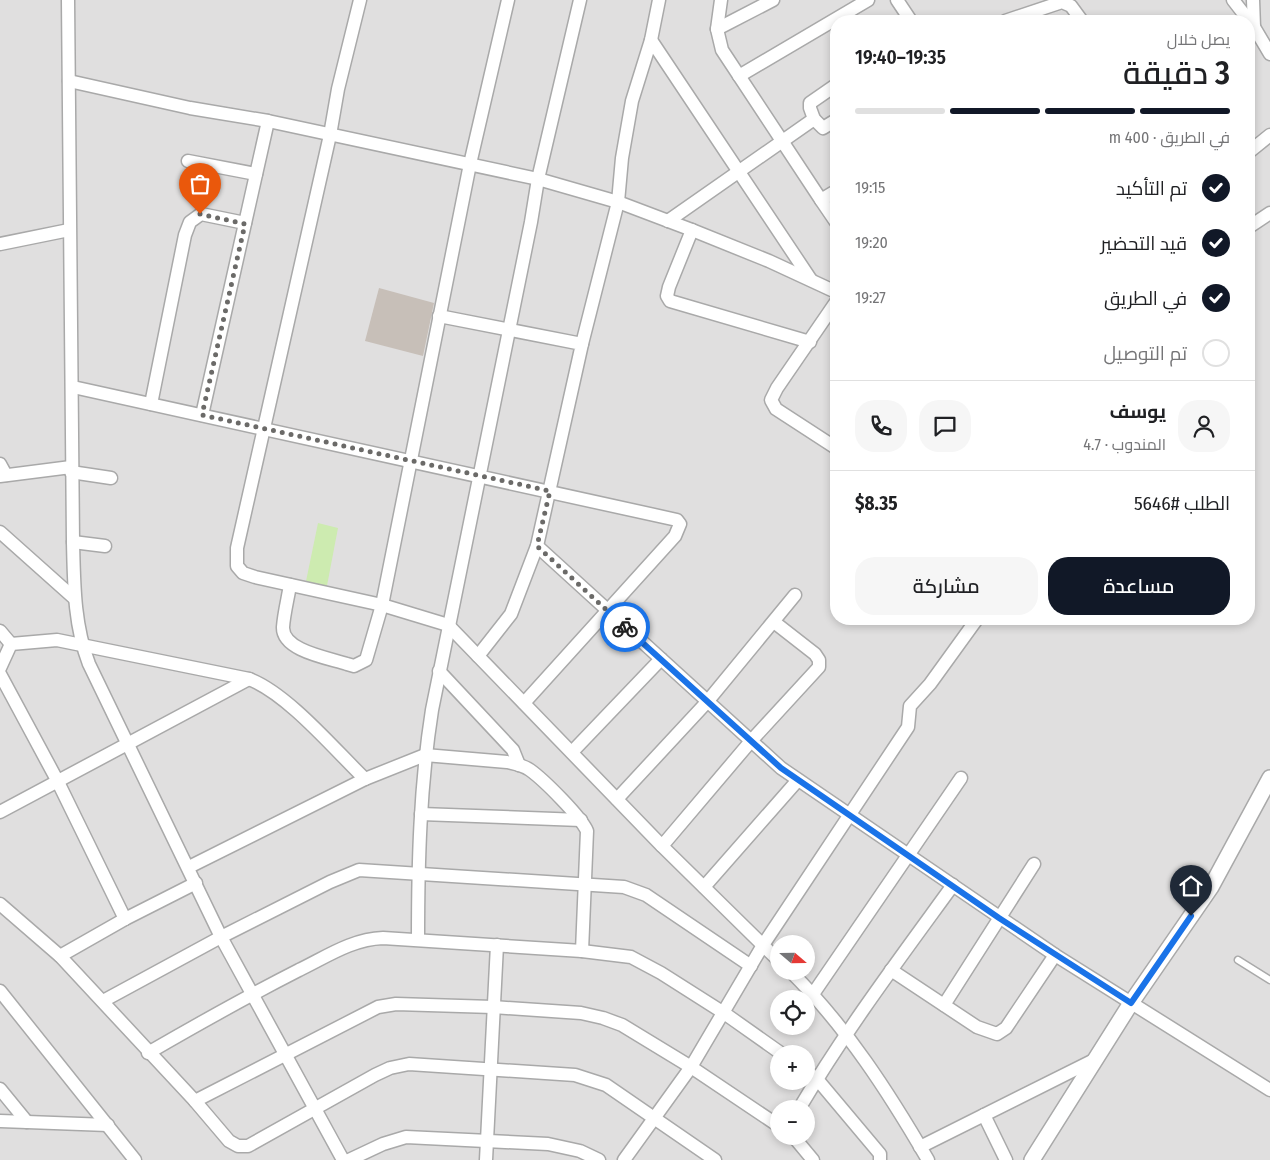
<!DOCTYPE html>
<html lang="ar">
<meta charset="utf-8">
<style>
body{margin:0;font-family:"Fira Sans Condensed",Cairo,sans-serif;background:#f6f6f6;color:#202124;direction:rtl;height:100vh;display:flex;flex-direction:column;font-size:19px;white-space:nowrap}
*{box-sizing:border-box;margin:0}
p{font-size:16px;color:#757577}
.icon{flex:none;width:28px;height:28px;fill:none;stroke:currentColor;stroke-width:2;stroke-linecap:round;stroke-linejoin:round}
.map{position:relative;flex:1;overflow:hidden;direction:ltr}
.panel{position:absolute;left:830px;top:15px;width:425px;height:610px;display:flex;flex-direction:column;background:#fff;border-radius:20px;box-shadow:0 2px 8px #0003;direction:rtl}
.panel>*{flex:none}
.needle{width:32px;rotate:110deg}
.controls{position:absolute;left:770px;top:935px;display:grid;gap:10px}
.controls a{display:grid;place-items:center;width:45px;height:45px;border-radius:50%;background:#fff;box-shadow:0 2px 8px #0003;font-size:25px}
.pin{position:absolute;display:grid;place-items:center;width:42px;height:42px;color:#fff;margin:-51px -21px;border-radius:50% 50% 50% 0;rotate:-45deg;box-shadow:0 0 5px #0007}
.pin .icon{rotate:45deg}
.courier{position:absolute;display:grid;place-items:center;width:50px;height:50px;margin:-25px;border:4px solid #1a73e8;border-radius:50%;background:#fff;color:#222;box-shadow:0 1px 6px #0007}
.head em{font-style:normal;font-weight:600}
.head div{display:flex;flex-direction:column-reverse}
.head{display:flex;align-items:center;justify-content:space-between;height:85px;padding:0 25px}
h1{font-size:32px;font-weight:600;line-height:38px}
.bar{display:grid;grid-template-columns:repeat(4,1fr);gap:8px 5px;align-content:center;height:60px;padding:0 25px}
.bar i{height:6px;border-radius:4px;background:#e0e0e0}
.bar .active{background:#111827}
.bar p{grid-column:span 4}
.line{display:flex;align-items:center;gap:12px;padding:0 25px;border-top:1px solid #e0e0e0}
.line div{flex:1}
.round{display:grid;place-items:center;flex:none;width:52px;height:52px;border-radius:20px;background:#f6f6f6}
ol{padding:0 25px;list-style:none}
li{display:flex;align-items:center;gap:15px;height:55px}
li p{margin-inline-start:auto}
li .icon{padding:5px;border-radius:50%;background:#111827;color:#fff;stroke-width:4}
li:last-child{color:#757577}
li i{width:28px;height:28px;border:2px solid #e0e0e0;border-radius:50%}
.button{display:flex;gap:10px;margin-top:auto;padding:10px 25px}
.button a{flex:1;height:58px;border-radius:20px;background:#111827;color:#fff;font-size:20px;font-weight:600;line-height:58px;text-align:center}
.button a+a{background:#f6f6f6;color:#202124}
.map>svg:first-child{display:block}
</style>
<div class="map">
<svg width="1270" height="1160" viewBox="0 0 1270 1160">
<rect width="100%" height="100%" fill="#f2efe9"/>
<path fill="#e0dfdf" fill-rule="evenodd" d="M0,0H1270V1160H0ZM836,21H1249V619H836ZM779,944H806V971H779ZM779,999H806V1026H779ZM779,1054H806V1081H779ZM779,1109H806V1136H779Z"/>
<path fill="#cdebb0" d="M318,523L338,528L326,591L305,586Z"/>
<path fill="#c7bfb8" d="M379,288L434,303L423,356L365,341Z"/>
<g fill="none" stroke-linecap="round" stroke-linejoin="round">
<g stroke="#a9a9a9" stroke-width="9">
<path id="service" d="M1238,960L1270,980"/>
</g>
<g stroke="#a9a9a9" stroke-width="15">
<g id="minor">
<path d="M68,0L73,542C74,584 74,625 89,664L221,937L343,1160"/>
<path d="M360,0L338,89L330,135L237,548V566L243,573L255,577L382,605L448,625L662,846L779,961"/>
<path d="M721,0L717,29L722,50L821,200L836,191"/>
<path d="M897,0L911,21"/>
<path d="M1233,0L1254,27L1270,54"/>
<path d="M1253,0L1254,27"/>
<path d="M1005,21L1062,2L1071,6L1082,21"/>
<path d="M717,29L773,0"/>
<path d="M651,40L811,280"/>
<path d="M739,76L868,0"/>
<path d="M69,81L190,108L268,121L538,179L618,202L692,230L769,261L836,292"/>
<path d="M814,119L823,128L836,120"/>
<path d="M1249,152L1270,135"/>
<path d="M188,161L256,174"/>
<path d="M821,200L836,222"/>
<path d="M668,221L814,119L810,108V103L836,85"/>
<path d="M1249,227L1270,213"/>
<path d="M692,230L669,287L667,296L670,301L810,342"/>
<path d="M0,244L69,230"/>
<path d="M836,302L777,388L771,400L776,409L836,448"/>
<path d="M439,316L582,344L537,546L511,614L478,656"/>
<path d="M582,344L618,202L622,158L632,101L651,40L659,0"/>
<path d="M73,387L677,520L680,524L675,536L524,703"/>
<path d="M151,404L185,235L190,222L201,214L245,223"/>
<path d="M202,415L268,121"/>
<path d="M0,464L6,475"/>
<path d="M71,472L111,478"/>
<path d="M0,476L71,467"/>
<path d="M0,532L74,598"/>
<path d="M73,542L105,546"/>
<path d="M537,546L781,768L1055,955L1270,1090"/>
<path d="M290,585C288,598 284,613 283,627C282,651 329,658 347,664L354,666L366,660L382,605L470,164L508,0"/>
<path d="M0,631L11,644"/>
<path d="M0,668L11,644L57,640L249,679C287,693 335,750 365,779"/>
<path d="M439,671L513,750L519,765"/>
<path d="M0,674L57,780L125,919"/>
<path d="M572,752L661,659"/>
<path d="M617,799L707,702L795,595"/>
<path d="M0,812L249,679"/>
<path d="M421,814L581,820"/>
<path d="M662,846L751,741L819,667V660L815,654L774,622"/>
<path d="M189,867L365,779L425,755L507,762C516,764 523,765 530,770C544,780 581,817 587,831L582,951"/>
<path d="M704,887L798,780"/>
<path d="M0,904L60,956L195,1101L229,1141L238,1146H248L375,1075L390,1068L409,1064L575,1075L606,1085L715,1160"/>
<path d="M418,939C418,862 420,786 432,710L531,222L538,179L580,0"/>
<path d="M60,956L125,919L196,883"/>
<path d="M891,970L977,1027L997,1034L1006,1028L1055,955"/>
<path d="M790,971C846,1026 889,1093 928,1160"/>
<path d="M0,991L135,1160"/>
<path d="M813,994L961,778"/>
<path d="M103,1001L221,937L330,882L359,870L624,887L646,895L751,966"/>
<path d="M944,1005L1034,864"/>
<path d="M148,1053C198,1024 248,996 299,970C326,957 352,939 383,938L582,951L631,957L661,973L724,1013L782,1054"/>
<path d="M806,1071L817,1079L880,1154V1160"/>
<path d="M0,1089L27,1122"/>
<path d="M195,1101L378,1007L396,1004L493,1007L581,1013L603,1018L622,1025L691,1067L779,1126"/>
<path d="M799,1109C845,1031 900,958 953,885"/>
<path d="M984,1115L1006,1160"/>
<path d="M0,1121L108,1125"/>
<path d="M793,1136L813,1160"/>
<path d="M920,1147L1096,1059"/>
<path d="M349,1160L383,1144L406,1137L548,1144L580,1151L599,1160"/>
<path d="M486,1160L497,945"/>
<path d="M624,1160L691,1067L763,945L908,727L910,706L930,684L977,619"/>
</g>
</g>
<g stroke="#a9a9a9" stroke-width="18">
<path id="tertiary" d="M1032,1160L1131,1003L1211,887L1270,778"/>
</g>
<use href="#service" stroke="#fff" stroke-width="6"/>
<use href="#minor" stroke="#fff" stroke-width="12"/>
<use href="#tertiary" stroke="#fff" stroke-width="15"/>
</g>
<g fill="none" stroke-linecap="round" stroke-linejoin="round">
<path stroke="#6b6a68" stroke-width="5" stroke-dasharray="0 9" d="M200,214L245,224L202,415L550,491L537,546L625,627"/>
<path stroke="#1a73e8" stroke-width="6" d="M625,627L781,768L999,918L1131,1003L1191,916"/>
</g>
</svg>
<div class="controls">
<a><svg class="needle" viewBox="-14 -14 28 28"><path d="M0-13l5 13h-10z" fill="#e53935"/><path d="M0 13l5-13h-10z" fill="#757577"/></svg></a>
<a><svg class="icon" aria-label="locate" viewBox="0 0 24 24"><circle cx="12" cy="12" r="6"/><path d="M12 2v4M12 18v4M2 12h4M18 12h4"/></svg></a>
<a>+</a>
<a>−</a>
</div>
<div class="pin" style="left:200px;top:214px;background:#ea580c"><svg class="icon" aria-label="bag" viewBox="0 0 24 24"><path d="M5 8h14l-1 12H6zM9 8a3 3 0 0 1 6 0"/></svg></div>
<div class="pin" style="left:1191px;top:916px;background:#1f2937"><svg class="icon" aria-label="home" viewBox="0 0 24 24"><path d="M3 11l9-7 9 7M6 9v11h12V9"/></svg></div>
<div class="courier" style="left:625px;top:627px"><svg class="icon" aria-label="bike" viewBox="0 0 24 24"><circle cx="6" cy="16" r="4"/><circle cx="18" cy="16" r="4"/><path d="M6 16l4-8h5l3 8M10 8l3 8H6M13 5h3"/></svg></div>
<section class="panel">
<div class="head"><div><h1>3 دقيقة</h1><p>يصل خلال</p></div><em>19:35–19:40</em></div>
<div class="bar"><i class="active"></i><i class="active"></i><i class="active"></i><i></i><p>في الطريق · 400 m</p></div>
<ol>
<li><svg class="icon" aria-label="check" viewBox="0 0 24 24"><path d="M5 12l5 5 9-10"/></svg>تم التأكيد<p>19:15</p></li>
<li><svg class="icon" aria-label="check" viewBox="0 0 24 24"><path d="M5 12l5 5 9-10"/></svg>قيد التحضير<p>19:20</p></li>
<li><svg class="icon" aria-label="check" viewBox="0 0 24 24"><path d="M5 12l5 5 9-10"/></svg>في الطريق<p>19:27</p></li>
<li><i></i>تم التوصيل</li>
</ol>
<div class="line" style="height:90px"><a class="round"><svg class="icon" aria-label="person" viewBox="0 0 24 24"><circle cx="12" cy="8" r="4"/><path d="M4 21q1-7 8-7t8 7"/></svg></a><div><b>يوسف</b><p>المندوب · 4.7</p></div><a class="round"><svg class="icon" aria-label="chat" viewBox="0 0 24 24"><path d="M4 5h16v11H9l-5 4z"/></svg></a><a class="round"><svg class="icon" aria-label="phone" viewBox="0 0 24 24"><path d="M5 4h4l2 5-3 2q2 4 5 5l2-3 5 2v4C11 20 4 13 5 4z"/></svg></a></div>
<div class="line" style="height:65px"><div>الطلب #5646</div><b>$8.35</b></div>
<div class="button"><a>مساعدة</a><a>مشاركة</a></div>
</section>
</div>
